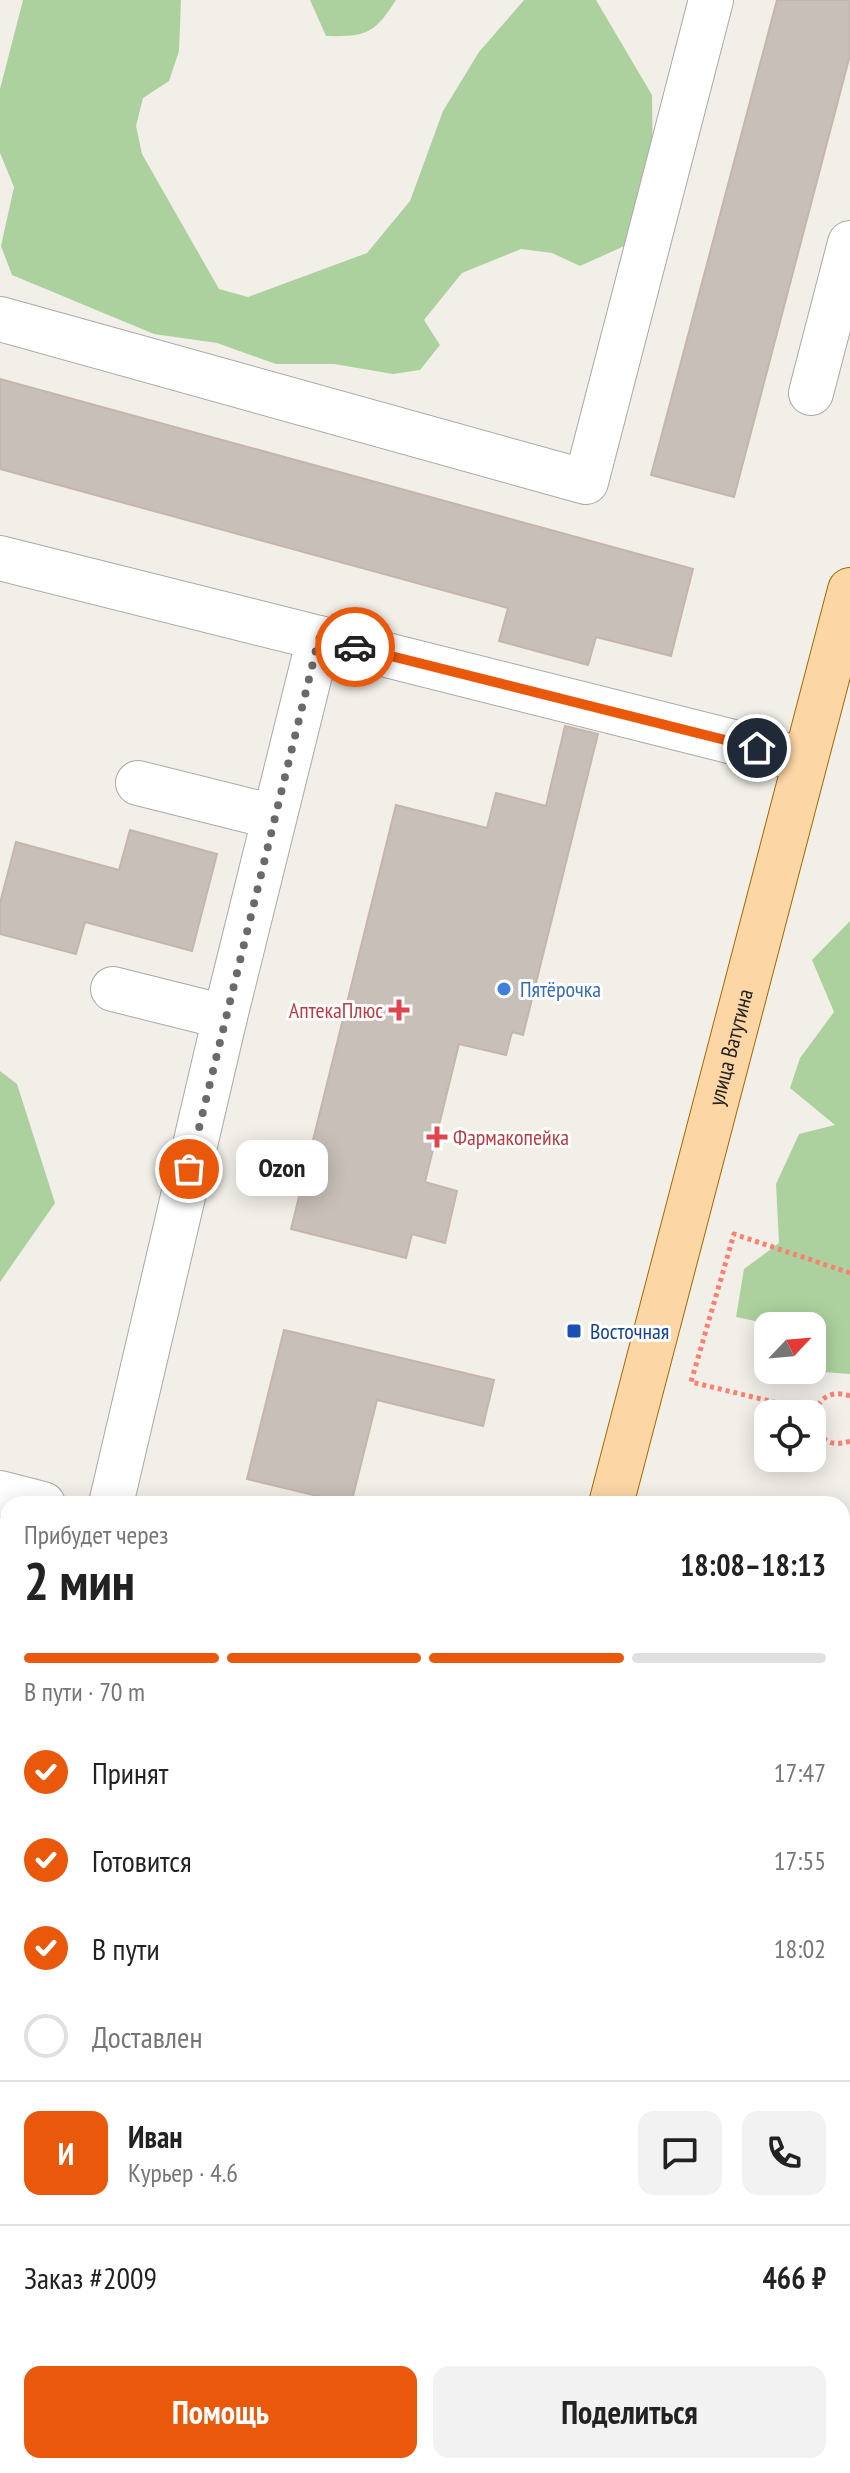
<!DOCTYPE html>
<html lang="ru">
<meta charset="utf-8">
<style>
body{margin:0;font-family:"PT Sans Narrow",sans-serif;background:#f2f2f2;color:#222;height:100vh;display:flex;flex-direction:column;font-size:30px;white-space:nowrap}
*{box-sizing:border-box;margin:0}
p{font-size:26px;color:#767676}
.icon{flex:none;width:44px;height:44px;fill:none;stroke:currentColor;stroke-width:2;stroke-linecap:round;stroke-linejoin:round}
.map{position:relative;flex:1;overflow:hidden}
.drawer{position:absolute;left:0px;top:1496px;width:850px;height:978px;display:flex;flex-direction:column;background:#fff;border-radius:24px 24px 0 0;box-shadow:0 4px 20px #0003}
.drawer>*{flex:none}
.needle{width:52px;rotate:64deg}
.fabs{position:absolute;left:754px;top:1312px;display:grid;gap:16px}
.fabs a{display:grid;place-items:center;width:72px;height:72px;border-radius:16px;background:#fff;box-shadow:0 4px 20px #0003;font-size:40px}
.pin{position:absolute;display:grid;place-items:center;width:68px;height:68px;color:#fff;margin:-34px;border:4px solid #fff;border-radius:50%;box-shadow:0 2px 8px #0007}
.courier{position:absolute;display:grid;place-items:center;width:80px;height:80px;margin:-40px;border:6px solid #ea580c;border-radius:50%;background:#fff;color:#222;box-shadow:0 2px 10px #0007}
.bubble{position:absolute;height:56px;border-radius:16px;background:#fff;box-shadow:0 4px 20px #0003;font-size:26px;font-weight:600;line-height:56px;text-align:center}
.headline em{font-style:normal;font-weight:600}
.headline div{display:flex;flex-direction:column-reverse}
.headline{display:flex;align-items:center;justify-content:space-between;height:136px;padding:0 24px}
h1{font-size:52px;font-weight:600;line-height:60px}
.bar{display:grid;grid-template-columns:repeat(4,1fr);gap:12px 8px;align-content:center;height:96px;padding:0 24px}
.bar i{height:10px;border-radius:6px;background:#e0e0e0}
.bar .current{background:#ea580c}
.bar p{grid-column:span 4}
.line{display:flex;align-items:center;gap:20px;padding:0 24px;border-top:2px solid #e0e0e0}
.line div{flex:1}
.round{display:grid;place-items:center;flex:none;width:84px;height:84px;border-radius:16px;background:#f2f2f2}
ol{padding:0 24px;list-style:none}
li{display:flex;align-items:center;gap:24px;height:88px}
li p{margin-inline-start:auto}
li .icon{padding:8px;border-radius:50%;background:#ea580c;color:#fff;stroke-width:4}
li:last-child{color:#767676}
li i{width:44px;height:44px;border:4px solid #e0e0e0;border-radius:50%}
.button{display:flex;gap:16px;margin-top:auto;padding:16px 24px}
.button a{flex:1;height:92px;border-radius:16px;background:#ea580c;color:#fff;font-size:32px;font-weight:600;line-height:92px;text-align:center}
.button a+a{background:#f2f2f2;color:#222}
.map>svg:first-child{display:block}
</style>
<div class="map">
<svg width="850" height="2473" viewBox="0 0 850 2473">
<rect width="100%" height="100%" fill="#f2efe9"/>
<g fill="#add19e">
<path d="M23,0H181L179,51L169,81L143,98L136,126L142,154L219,289L248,297L367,253L410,201L443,111L479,52L524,0H596L652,95L653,190L631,243L580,266L552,253L521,249L462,273L424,320L440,345L420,370L393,374L334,364H276L217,343L154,334L12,275L1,246L14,187L0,153V89Z"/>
<path d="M310,0H396C374,34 366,37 326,36Z"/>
<path d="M850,921V1374L798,1370H812V1326H779L736,1317L744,1269L779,1243L776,1184L799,1134L835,1125L790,1088L800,1058L834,1012L812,960Z"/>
<path d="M0,1071L17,1084L55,1203L0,1282Z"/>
<path d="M842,1648L850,1651V1749L842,1750Z"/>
<path d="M842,2204L850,2207V2327L842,2332Z"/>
</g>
<g fill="#c7bfb8" stroke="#c4b6ab" stroke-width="2">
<path d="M777,0H850V55L734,497L651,475Z"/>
<path d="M0,379L693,569L671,656L596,637L588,665L499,641L508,608L0,469Z"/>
<path d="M565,726L598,734L523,1035L512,1032L506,1055L459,1044L425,1182L457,1191L445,1243L412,1234L406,1258L291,1229L396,805L487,828L496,793L546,806Z"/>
<path d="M130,830L217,854L192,951L85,922L76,954L0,934V903L16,842L119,870Z"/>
<path d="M284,1330L494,1380L483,1426L377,1400L351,1504L247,1479Z"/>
</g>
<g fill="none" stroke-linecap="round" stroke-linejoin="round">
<g stroke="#a9a9a9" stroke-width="46">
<g id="minor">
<path d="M0,319L586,482L711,0"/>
<path d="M811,393L850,243"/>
<path d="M0,558L319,638"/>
<path d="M138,783L274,817"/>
<path d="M113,989L225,1017"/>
<path d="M0,1493L43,1504"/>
<path d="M111,1504L225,1017L319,638L805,760"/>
<path d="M0,1747L8,1716"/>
<path d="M0,2062L8,2029"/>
<path d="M0,2110L8,2112"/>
</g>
</g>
<g stroke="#a06b00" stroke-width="46">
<g id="major">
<path id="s1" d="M611,1504L850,590"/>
<path d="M842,1588L850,1592"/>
<path d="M842,2049L850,2051"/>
<path d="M353,2473L355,2466"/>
</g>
</g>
<g stroke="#fa8072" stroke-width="5" stroke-dasharray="4 4" stroke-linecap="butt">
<path d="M850,1396C803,1380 804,1458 850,1441"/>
<path d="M815,1412L691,1382L734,1234L850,1273"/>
<path d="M842,2171L850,2173"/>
<path d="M842,2267L850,2269"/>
<path d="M735,2466L761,2473"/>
<path d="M632,2473L634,2466"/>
</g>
<use href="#minor" stroke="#fff" stroke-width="44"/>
<use href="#major" stroke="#fcd6a4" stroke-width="44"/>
</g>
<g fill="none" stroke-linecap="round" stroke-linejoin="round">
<path stroke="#6b6a68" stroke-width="8" stroke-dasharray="0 14.4" d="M189,1169L319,638L355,647"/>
<path stroke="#ea580c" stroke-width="10" d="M355,647L757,748"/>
</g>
<circle fill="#3f7fe0" stroke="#fff" stroke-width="3" cx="504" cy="989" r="8"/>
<g fill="#e0444e" stroke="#fff" stroke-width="3">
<path d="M395 998h8v8h8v8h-8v8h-8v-8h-8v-8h8z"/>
<path d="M433 1125h8v8h8v8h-8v8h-8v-8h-8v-8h8z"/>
</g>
<rect fill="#1a4fb4" stroke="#fff" stroke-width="3" x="566" y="1323" width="16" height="16" rx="4"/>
<g text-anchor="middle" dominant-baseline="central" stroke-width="6" stroke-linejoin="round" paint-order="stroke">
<g font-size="22" fill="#366cbe" stroke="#fff" text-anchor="start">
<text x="520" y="989">Пятёрочка</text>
</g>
<g font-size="22" fill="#be3a42" stroke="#fff" text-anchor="end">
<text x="383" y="1010">АптекаПлюс</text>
<text x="453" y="1137" text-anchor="start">Фармакопейка</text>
</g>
<g font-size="22" fill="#222" stroke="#fff">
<text stroke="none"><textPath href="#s1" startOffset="472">улица Ватутина</textPath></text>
</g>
<g font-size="22" fill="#164399" stroke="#fff" text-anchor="start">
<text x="590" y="1331">Восточная</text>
</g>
</g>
</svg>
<div class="fabs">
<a><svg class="needle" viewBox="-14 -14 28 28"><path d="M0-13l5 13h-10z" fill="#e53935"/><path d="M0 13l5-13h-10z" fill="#767676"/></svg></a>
<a><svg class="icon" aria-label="locate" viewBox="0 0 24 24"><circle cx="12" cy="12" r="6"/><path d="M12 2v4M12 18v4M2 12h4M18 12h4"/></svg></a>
</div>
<div class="pin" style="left:189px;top:1169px;background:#ea580c"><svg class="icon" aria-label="bag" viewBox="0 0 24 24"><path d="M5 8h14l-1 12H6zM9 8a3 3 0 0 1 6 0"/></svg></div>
<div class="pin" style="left:757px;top:748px;background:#1f2937"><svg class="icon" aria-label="home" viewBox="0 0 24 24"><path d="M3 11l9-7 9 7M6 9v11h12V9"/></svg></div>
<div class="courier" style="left:355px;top:647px"><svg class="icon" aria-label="car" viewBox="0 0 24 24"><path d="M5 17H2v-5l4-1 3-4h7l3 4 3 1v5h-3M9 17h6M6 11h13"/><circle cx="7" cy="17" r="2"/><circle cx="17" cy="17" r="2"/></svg></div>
<div class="bubble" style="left:236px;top:1140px;width:92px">Ozon</div>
<section class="drawer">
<div class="headline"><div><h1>2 мин</h1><p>Прибудет через</p></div><em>18:08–18:13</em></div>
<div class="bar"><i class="current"></i><i class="current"></i><i class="current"></i><i></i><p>В пути · 70 m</p></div>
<ol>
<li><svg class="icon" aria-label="check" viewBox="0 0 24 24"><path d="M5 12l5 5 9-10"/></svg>Принят<p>17:47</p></li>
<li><svg class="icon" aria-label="check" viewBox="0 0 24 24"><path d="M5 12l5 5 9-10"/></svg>Готовится<p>17:55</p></li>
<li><svg class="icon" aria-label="check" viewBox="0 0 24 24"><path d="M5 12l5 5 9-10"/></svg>В пути<p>18:02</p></li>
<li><i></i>Доставлен</li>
</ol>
<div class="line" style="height:144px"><b class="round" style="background:#ea580c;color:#fff">И</b><div><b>Иван</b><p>Курьер · 4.6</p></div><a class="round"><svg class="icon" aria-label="chat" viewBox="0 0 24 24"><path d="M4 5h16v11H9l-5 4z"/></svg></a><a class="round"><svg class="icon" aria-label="phone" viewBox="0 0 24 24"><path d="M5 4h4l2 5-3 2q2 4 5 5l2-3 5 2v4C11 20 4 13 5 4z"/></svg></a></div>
<div class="line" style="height:104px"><div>Заказ #2009</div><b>466 ₽</b></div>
<div class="button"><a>Помощь</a><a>Поделиться</a></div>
</section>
</div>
